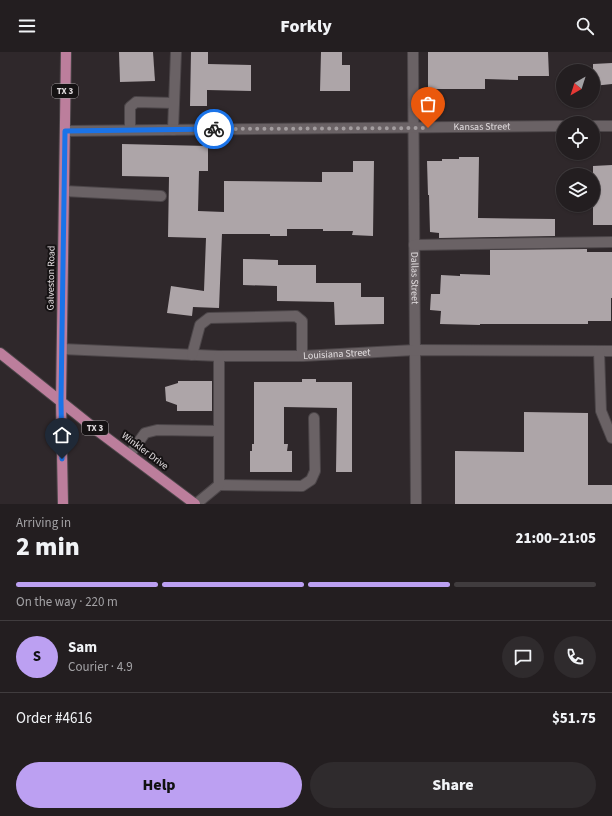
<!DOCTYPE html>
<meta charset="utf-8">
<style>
body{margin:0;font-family:"Source Sans 3",sans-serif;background:#2f2b2d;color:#f1f3f6;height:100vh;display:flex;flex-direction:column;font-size:15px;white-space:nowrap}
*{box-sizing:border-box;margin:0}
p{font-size:13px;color:#a3a2a5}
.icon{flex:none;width:22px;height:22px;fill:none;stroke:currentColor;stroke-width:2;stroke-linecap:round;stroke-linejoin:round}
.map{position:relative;height:452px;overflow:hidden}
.side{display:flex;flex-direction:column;background:#231e20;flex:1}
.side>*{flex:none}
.needle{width:26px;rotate:219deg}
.controls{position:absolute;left:556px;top:12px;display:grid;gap:8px}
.controls a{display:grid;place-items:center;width:44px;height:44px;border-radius:50%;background:#231e20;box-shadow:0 1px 3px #0004,0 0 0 1px #403c3e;font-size:20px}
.pin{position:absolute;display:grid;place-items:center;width:34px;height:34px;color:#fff;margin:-41px -17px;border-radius:50% 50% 50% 0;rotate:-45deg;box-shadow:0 0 4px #0007}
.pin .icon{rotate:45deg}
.courier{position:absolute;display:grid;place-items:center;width:40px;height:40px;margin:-20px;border:3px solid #1a73e8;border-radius:50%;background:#fff;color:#222;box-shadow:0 1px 5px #0007}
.headline em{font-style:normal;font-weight:800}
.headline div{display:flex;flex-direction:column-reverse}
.headline{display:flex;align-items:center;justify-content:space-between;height:68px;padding:0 16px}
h1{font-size:26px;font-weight:800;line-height:30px}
.bar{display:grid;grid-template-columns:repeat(4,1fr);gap:6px 4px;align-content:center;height:48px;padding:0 16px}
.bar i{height:5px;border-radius:3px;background:#403c3e}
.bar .selected{background:#bca0f2}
.bar p{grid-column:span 4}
.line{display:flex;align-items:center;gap:10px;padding:0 16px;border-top:1px solid #403c3e}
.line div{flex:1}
.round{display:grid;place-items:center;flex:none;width:42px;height:42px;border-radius:21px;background:#2f2b2d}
.button{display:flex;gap:8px;margin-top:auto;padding:8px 16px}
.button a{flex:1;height:46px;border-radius:24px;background:#bca0f2;color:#111;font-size:16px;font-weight:800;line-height:46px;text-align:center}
.button a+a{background:#2f2b2d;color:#f1f3f6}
header{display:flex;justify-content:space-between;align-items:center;height:52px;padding:0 16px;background:#231e20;font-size:18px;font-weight:800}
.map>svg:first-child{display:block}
</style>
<header><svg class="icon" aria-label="menu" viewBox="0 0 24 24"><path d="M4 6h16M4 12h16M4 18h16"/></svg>Forkly<svg class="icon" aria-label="search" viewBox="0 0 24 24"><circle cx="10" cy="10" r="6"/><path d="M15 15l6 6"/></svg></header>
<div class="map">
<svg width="612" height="452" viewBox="0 0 612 452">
<rect width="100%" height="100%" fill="#2f282b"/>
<g fill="#ada5a8">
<path d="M119,0H153L155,29L120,30Z"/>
<path d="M191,0H208V12L251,13V39L207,38V54H190Z"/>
<path d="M321,0H342V13H350V39H320Z"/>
<path d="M428,0H548L549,24H518V28L485,27V37H428Z"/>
<path d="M612,11V32L593,34V12Z"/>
<path d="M122,92L208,94V119H199L198,159L224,160V129L322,130V120H353V109H374L373,184L352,183L353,179H323V177H287V184H270V182H222L219,256L193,255L192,264L167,261L171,234L204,239L206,186L168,185L169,125L122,124Z"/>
<path d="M459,105H479L478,166L555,167V184L439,186V181L430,180L429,143H428L427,109H442V107H459Z"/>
<path d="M612,113V173H593V114Z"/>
<path d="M587,197V200H612V246H611V269H588V272H480V273L440,272L441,259L430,258L431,242H440L441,223L460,224V222L490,223V198Z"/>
<path d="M243,207L278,208V213H316V231H361V245H384V272L335,273L334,250L277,249V234L243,233Z"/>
<path d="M302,327H316V330H352V420H336L337,356L284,355V392H288L287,399H292V420H250V399H252V392H254V330H302Z"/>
<path d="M178,329H212V359H177V353L166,349L165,335L178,331Z"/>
<path d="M524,360L588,361V433H612V452H455V399L524,400Z"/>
</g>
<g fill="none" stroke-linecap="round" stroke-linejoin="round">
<g stroke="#4c4649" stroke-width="12">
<g id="minor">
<path id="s1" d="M413,0L416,452"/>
<path d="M593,74H612"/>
<path d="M130,78V55L136,50L174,51"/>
<path d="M173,78L176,0"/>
<path id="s2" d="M65,79L563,74"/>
<path d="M64,139L161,144"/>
<path d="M414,193L612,190"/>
<path id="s3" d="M62,297L219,304H302L415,298L612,299"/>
<path d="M599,299L601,359L612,386"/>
<path d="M192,303L200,273L209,266L296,264L302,269V304"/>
<path d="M130,402L145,381L157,378L219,379"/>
<path d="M219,433L302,434L311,428L315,419L314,366"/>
<path d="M196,452L219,433V304"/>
</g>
</g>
<g stroke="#4c4649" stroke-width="12">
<g id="major">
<path d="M0,301L99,380L195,452"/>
<path d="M63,452L61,349L66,0"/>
</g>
</g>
<use href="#minor" stroke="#6a6265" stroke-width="10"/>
<use href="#major" stroke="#bc7e9c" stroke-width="10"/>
</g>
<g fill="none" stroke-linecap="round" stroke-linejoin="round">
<path stroke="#a39d9f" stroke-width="4" stroke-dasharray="0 7.2" d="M214,77L428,76"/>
<path stroke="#1a73e8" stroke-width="5" d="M62,407L61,349L65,79L214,77"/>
</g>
<g text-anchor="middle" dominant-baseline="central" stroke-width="4" stroke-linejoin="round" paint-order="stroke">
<g fill="#151213" stroke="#a49fa1" stroke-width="1">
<rect x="52" y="32" width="26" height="14" rx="3"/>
<rect x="82" y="369" width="26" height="14" rx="3"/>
</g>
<g font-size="9" font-weight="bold" fill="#e1dcde">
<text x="65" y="39">TX 3</text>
<text x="95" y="376">TX 3</text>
</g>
<g font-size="10" fill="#e1dcde" stroke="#151213">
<text stroke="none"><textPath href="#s2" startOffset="417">Kansas Street</textPath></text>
<text transform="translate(51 226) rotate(-89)">Galveston Road</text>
<text stroke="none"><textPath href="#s1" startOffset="226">Dallas Street</textPath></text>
<text stroke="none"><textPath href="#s3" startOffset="275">Louisiana Street</textPath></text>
<text transform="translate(145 399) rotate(37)">Winkler Drive</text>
</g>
</g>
</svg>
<div class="controls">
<a><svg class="needle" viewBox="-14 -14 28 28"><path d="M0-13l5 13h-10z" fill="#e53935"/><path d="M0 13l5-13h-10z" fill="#a3a2a5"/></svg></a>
<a><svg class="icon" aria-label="locate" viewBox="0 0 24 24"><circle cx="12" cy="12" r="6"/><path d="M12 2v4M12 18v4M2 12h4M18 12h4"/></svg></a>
<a><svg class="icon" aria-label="layers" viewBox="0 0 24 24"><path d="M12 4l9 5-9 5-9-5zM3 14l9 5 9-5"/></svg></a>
</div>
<div class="pin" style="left:428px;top:76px;background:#ea580c"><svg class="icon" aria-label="bag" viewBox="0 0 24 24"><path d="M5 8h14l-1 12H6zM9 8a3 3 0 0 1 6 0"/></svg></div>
<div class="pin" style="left:62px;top:407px;background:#1f2937"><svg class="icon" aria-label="home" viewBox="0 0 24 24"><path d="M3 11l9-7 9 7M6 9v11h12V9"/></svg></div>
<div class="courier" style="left:214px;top:77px"><svg class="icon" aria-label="bike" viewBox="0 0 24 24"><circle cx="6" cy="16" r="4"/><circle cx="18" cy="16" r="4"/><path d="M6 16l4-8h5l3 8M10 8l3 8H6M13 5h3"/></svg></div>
</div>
<section class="side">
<div class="headline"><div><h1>2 min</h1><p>Arriving in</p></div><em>21:00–21:05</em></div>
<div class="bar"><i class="selected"></i><i class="selected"></i><i class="selected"></i><i></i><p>On the way · 220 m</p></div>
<div class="line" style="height:72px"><b class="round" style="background:#bca0f2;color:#111">S</b><div><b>Sam</b><p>Courier · 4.9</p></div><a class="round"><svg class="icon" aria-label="chat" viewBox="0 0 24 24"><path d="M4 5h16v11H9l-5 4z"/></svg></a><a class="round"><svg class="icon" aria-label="phone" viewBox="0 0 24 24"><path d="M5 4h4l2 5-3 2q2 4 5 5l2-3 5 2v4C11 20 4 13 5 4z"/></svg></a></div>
<div class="line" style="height:52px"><div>Order #4616</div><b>$51.75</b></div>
<div class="button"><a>Help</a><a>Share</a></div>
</section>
